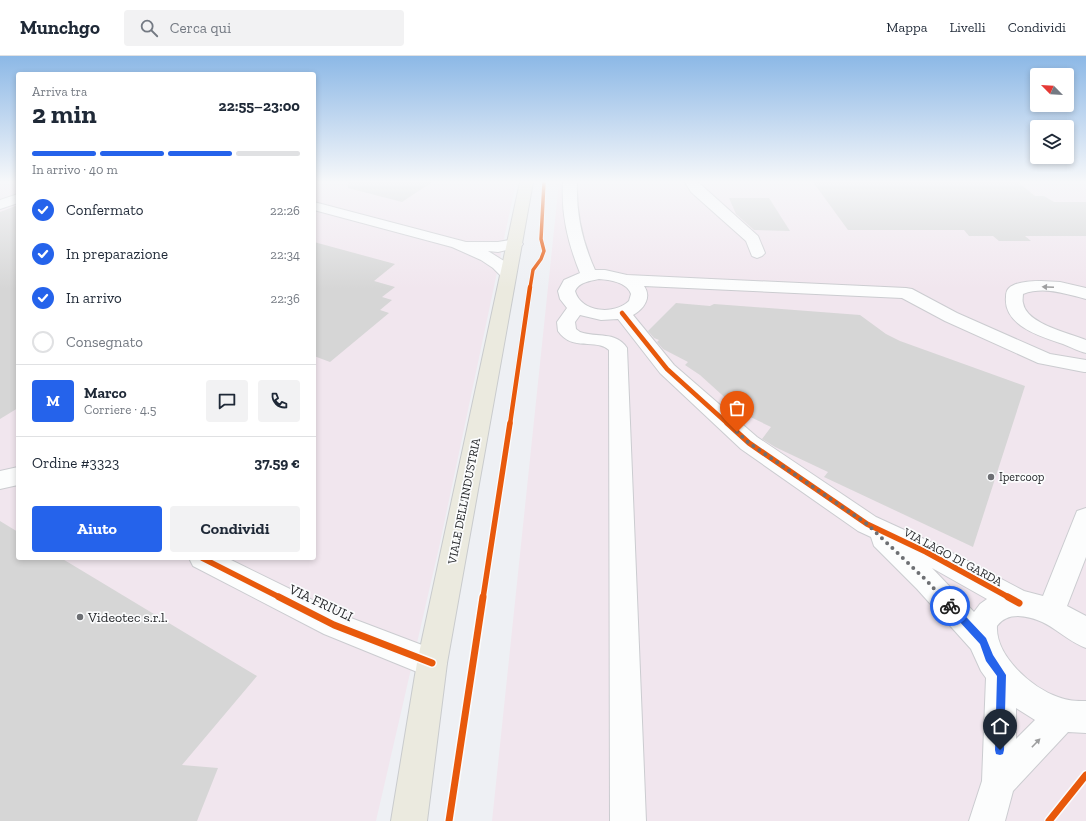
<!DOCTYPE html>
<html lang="it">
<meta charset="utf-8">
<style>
body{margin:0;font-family:"Zilla Slab",serif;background:#f2f2f3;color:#1f2937;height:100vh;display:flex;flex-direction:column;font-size:15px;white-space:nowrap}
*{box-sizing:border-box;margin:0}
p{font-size:13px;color:#747a83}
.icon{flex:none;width:22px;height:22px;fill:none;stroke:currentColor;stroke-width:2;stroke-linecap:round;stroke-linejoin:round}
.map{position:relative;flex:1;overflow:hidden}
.sheet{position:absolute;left:16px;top:16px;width:300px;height:488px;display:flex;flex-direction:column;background:#fff;border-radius:4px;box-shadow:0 2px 6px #0003}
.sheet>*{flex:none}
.needle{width:26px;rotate:294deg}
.tools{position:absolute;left:1030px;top:12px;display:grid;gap:8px}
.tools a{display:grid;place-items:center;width:44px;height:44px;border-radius:4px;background:#fff;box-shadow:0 2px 6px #0003;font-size:20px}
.pin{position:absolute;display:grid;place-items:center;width:34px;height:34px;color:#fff;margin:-41px -17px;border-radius:50% 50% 50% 0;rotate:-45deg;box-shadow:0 0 4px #0007}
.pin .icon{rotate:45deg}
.courier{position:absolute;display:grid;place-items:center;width:40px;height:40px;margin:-20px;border:3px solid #2563eb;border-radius:50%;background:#fff;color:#222;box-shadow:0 1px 5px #0007}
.headline em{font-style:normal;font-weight:700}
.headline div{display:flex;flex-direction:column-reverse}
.headline{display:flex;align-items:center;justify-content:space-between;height:68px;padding:0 16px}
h1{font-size:26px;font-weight:700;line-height:30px}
.bar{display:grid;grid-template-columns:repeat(4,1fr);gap:6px 4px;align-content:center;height:48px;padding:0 16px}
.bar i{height:5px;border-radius:3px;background:#e0e1e3}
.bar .selected{background:#2563eb}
.bar p{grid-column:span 4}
.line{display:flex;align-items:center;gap:10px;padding:0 16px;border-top:1px solid #e0e1e3}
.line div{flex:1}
.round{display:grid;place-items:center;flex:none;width:42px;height:42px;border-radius:4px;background:#f2f2f3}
ol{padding:0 16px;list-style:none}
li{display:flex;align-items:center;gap:12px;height:44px}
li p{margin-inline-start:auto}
li .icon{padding:4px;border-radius:50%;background:#2563eb;color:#fff;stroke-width:4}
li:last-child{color:#747a83}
li i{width:22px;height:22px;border:2px solid #e0e1e3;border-radius:50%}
.primary-button{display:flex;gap:8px;margin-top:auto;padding:8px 16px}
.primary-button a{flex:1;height:46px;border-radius:4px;background:#2563eb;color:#fff;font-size:16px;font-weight:700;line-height:46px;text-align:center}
.primary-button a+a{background:#f2f2f3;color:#1f2937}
header{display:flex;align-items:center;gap:24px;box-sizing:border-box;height:56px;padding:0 20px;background:#fff;border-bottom:1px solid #e0e1e3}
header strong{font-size:19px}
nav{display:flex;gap:22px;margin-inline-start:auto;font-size:14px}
.search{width:280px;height:36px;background:#f2f2f3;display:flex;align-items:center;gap:10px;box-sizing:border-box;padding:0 14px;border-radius:4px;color:#747a83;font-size:15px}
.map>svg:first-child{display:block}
</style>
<header>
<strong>Munchgo</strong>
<div class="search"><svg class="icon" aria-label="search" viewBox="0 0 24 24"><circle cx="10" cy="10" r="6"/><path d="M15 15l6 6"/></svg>Cerca qui</div>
<nav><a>Mappa</a><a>Livelli</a><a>Condividi</a></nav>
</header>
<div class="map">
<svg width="1086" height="765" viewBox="0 0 1086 765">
<rect width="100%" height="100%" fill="#eef0f4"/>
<g fill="#f1e6ee">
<path d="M0,126H18V502H314V126H516L440,487L376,765H0Z"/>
<path d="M559,126H1086V765H492Z"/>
</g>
<g fill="#d6d6d6">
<path d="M349,126H432L402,146L348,132Z"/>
<path d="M813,126H1018L1035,140H1044L1054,146H1086V180H1025L1031,185H999L993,180H969L964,174H848Z"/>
<path d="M729,142H769L790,175L754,174L736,158Z"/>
<path d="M18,149V352L0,363V156Z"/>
<path d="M314,186L395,208L374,225L395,231L382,241L392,244L380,254L389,257L330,306L314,300Z"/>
<path d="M676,247L710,250L714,248L860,259L886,278L900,285L1025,330L973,491L824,421L828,416L775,391L762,383L771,371L742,357L700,319L685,309L688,306L663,293L657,286L659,284L654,282L648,275Z"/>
<path d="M0,465L18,476V502H61L257,620L182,709L218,712L197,765H0Z"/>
</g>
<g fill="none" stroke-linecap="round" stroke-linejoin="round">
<g stroke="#cbccd0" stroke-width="2">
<g id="minor">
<path d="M563,126H577C576,158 582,185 595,214H605L627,219L906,232L912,233L957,257L1050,298L1086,304V316H1084L1038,307L945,265L902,242L644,230C652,241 644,253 633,259L674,309L757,381L876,461L935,488L1024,535L1043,540L1077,455L1086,452V501L1067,550L1086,560V592C1060,582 1050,562 1018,560C1009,560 1002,563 997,570C995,600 1032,632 1058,641C1068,645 1076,645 1086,645V677L1068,676L1013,735L1005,765H969L982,725L986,622L981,615L971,593L917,533L874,490L871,481L858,475L741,393L660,317L618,263L601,264L580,259L575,266L576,273L580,276C597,282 616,275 627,292L646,765H610L609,294C596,282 572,296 558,275L557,266L567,252L560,243L558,235L564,224L580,217C568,187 561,159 563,126ZM599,223C610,224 627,226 631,238L629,245C615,259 581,257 575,235C579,226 590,225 599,223ZM932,512L987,543L980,548L974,556ZM1016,652L1035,664L1016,683Z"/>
<path d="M685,126H698L758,180L765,197L762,200L757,202L752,200L746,185L691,136Z"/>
<path d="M18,138V147L0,153V144Z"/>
<path d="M314,146L466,186H498L515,183L520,185L523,188L520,191L498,196L488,195L504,205L516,218L514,221L508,223L502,221L493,212L481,204L452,191L314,154Z"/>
<path d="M1041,225L1060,226L1086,232V243C1065,238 1045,230 1023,238C1023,241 1022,244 1023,247C1026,268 1069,277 1086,284V297C1078,295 1071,291 1063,288C1042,281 1003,270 1006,241C1006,238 1006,235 1009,232C1015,226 1032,225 1041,225Z"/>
<path d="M18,411V429L0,433V415Z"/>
<path d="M189,502H227L343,559L443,597L447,607L443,617L432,622L324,578L193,510Z"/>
</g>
</g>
<g stroke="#c9cbcd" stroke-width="2">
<path id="major" d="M520,126H533L447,607L427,765H391L417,607Z"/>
</g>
<use href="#minor" fill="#fcfdfd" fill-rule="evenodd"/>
<use href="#major" fill="#ebeadf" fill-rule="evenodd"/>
<g stroke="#fbfcfd" stroke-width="5">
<path id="cycleway-far3" d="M530,232L533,214L541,203L544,195L541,183L544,126"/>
</g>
<g stroke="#fbfcfd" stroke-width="6">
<g id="cycleway-far2">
<path d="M622,257L667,313L728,368"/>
<path d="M510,368L530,231"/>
</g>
</g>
<g stroke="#fbfcfd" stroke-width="8">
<g id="cycleway-far1">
<path d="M727,367L749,387L867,468L926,496L1010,542"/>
<path d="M202,502L281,542"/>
<path d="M483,542L510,367"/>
</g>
</g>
<g stroke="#fbfcfd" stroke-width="10">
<g id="cycleway">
<path d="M279,541L334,569L432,607"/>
<path d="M1008,541L1019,547"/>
<path d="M449,765L483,541"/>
<path d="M1049,765L1086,719"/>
</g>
</g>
<use href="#cycleway-far3" stroke="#e8590c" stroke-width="3.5"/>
<use href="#cycleway-far2" stroke="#e8590c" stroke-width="4.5"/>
<use href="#cycleway-far1" stroke="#e8590c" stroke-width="5.5"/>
<use href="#cycleway" stroke="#e8590c" stroke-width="7"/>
</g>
<defs><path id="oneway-solid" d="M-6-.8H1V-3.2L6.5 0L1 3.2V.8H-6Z"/></defs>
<g fill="#9d9e9f">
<use href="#oneway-solid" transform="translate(1048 231) rotate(-177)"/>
<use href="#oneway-solid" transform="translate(1036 687) rotate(-46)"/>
</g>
<linearGradient id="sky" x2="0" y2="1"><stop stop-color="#8cb8e6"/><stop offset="0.54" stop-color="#f7f8fa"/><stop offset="1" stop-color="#f7f8fa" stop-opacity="0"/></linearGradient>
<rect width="1086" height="233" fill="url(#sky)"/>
<path fill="#2563eb" d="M950,546L953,547L986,582L993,599L1006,619L1004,694L1003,698L1000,699L996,698L995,694L997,620L986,605L980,588L947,552L946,550Z"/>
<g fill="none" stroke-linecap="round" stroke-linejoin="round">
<path stroke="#6d6f73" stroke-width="4" stroke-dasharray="0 7.2" d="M737,376L749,387L867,468L927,525L950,550"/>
</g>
<g fill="#6d6f73" stroke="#fbfcfd" stroke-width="1.5">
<circle cx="991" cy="421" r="4"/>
<circle cx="80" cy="561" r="4"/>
</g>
<g text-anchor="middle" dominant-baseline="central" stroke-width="3.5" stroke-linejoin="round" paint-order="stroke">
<g font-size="12" fill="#282a2d" stroke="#fbfcfd" text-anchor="start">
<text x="999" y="421">Ipercoop</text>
</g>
<g font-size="12" fill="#282a2d" stroke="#fbfcfd">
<text transform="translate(464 445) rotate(-79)">VIALE DELL'INDUSTRIA</text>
<text transform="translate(953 501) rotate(28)">VIA LAGO DI GARDA</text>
</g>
<g font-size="14" fill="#282a2d" stroke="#fbfcfd">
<text transform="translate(321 547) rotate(25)">VIA FRIULI</text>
</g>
<g font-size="14" fill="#282a2d" stroke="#fbfcfd" text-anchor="start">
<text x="88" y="561">Videotec s.r.l.</text>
</g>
</g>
</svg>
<div class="tools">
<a><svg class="needle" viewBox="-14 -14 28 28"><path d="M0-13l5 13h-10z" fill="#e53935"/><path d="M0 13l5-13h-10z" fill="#747a83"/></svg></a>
<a><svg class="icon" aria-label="layers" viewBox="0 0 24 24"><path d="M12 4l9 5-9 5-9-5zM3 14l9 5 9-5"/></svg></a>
</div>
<div class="pin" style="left:737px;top:376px;background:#ea580c"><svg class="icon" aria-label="bag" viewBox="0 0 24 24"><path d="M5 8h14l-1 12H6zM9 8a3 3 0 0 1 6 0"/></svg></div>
<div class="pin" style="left:1000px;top:694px;background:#1f2937"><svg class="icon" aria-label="home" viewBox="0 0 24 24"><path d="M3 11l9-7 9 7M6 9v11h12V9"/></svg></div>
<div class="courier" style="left:950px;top:550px"><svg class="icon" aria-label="bike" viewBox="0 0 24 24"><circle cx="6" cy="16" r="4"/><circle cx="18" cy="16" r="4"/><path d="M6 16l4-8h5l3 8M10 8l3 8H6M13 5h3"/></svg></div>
<section class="sheet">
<div class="headline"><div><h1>2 min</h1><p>Arriva tra</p></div><em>22:55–23:00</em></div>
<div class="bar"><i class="selected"></i><i class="selected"></i><i class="selected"></i><i></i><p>In arrivo · 40 m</p></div>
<ol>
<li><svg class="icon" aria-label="check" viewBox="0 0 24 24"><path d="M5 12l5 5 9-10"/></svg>Confermato<p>22:26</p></li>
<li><svg class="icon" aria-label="check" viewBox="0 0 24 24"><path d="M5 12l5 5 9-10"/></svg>In preparazione<p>22:34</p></li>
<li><svg class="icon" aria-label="check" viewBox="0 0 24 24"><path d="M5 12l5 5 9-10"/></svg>In arrivo<p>22:36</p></li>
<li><i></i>Consegnato</li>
</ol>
<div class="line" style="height:72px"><b class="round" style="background:#2563eb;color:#fff">M</b><div><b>Marco</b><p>Corriere · 4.5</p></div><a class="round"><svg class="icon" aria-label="chat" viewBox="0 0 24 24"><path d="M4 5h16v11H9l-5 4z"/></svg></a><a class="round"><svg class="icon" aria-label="phone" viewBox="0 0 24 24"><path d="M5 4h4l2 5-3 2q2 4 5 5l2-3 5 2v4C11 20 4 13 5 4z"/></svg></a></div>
<div class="line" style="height:52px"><div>Ordine #3323</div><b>37.59 €</b></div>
<div class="primary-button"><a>Aiuto</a><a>Condividi</a></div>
</section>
</div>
